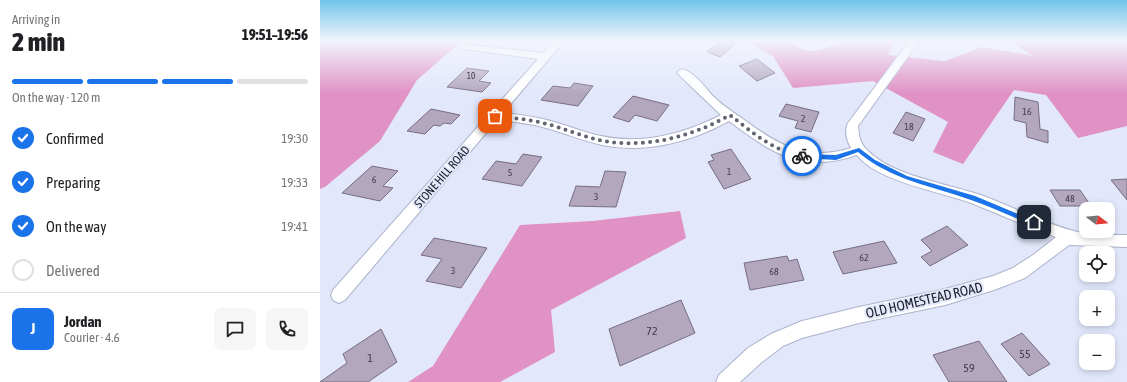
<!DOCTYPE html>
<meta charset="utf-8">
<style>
body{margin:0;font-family:"Asap Condensed",sans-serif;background:#f6f6f6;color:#202124;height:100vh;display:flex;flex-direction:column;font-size:15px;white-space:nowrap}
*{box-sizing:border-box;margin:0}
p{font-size:13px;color:#757577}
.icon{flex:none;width:22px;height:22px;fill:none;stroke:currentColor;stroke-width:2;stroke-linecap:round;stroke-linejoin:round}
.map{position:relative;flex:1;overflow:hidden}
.panel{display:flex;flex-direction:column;background:#fff;width:320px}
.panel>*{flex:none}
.needle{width:26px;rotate:106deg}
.fabs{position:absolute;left:759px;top:202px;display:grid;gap:8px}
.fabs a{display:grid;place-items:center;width:36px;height:36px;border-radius:8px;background:#fff;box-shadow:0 2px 6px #0003;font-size:20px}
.pin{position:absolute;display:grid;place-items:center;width:34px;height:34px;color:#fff;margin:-17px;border-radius:8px;box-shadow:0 2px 6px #0006}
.courier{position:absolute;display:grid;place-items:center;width:40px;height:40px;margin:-20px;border:3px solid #1a73e8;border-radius:50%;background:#fff;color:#222;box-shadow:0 1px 5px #0007}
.overview em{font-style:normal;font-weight:800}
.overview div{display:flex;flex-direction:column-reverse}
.overview{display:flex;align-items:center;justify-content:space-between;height:68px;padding:0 12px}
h1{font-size:26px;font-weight:800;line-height:30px}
.bar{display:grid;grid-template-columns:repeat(4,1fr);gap:6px 4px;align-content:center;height:48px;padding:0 12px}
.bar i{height:5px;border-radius:3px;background:#e0e0e0}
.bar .on{background:#1a73e8}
.bar p{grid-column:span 4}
.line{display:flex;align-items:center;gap:10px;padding:0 12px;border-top:1px solid #e0e0e0}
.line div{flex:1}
.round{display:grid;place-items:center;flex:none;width:42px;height:42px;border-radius:8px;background:#f6f6f6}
ol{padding:0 12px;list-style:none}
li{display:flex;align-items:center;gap:12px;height:44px}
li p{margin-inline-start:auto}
li .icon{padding:4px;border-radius:50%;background:#1a73e8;color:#fff;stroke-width:4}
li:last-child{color:#757577}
li i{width:22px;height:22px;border:2px solid #e0e0e0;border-radius:50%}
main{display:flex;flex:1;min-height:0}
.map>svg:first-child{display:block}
</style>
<main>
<section class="panel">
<div class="overview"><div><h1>2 min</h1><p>Arriving in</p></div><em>19:51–19:56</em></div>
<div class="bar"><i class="on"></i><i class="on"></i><i class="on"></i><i></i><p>On the way · 120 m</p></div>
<ol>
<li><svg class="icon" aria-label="check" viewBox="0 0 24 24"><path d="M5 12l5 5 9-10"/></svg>Confirmed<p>19:30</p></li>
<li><svg class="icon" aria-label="check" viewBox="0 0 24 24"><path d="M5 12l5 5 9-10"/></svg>Preparing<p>19:33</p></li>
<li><svg class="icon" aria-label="check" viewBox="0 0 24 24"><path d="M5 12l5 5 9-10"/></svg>On the way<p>19:41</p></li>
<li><i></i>Delivered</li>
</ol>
<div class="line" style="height:72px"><b class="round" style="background:#1a73e8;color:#fff">J</b><div><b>Jordan</b><p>Courier · 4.6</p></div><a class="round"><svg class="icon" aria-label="chat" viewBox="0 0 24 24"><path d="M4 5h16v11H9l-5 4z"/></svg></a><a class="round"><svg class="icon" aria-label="phone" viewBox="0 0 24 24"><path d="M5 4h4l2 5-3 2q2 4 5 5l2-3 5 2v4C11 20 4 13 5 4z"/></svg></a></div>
</section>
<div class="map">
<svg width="807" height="382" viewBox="0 0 807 382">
<rect width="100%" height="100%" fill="#e2e7fb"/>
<g fill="#e091c5">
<path d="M0,40H143L97,80L60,141L5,187L0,189Z"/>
<path d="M423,40H469C492,64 510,42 535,40C548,39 562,40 575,40L568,55L625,61L662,47L713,56L695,44L697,40H807V126L758,138L726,95L694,90L643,164L613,152L628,122L553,81L473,88L453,56Z"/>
<path d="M360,211L366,238L231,310L235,352L180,382H88L113,366L200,225L273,221Z"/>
</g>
<g fill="#b2a7be" stroke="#776d82">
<path d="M402,40H420L400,57L387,52Z"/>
<path d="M437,59L455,73L437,81L419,66Z"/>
<path d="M147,68L169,71L159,81L171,83L162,92L127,87Z"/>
<path d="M254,83L273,86L258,106L221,100L233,86L250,88Z"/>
<path d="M313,96L349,105L337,121L315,115L309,122L293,117Z"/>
<path d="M695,97L718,102L720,129L728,131V143L707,137L706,123L694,120Z"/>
<path d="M466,104L499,112L491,132L475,128L478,121L459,116Z"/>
<path d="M111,109L140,115L131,124L124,123L120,126L114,125L105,134L87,131Z"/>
<path d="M586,112L605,119L593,141L573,133Z"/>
<path d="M411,149L431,179L404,189L388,162L394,160L391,155Z"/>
<path d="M203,154L222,157L202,186L162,179L176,161L196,164Z"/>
<path d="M52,166L78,171L63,186L73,188L60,201L22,193Z"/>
<path d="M285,171L306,172L296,207L249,206L256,186L280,187Z"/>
<path d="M807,179V200L791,180Z"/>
<path d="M730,190H760L771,206H740Z"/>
<path d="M627,226L648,245L610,266L601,257L612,251L601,240Z"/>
<path d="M114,238L167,248L141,288L106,281L122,259L101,255Z"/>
<path d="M564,241L577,263L523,274L513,252Z"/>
<path d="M467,256L469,261L477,259L484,280L430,290L424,263Z"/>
<path d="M361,300L375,333L300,366L289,329Z"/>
<path d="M61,329L77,362L48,382H0L27,363L23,354Z"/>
<path d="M702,333L730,364L709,376L681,344Z"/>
<path d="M659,341L687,382H629L613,355Z"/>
</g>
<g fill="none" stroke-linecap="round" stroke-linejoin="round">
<g stroke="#acb3cb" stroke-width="2">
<path id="minor" d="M235,40H245L183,113C201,115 218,117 234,122C250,126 265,133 281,136C322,145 364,134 401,115L358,74L357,72L362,69C375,72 385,88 394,97C403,106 413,112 423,119C458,145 487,162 531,148C527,141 524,131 528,123L590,40H600L538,126C539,136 540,144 548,151C573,176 628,184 661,195C693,207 725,224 758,232C774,235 791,235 807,235V247L749,245L705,278L674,290L625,305L539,323L482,338L463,346L442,362L420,382H396L399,375L428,348L451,334L482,321L539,307L625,289L673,276L693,268L713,255L736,237C707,227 679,214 651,203C621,192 556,181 537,155C481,174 452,153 409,121C371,142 325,154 282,145C263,141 245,133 226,128C210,123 194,122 177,120L25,300L19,303L13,300L11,295L13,290L218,59L144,49L139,46L140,44L223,53Z"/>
</g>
<use href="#minor" fill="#fff" fill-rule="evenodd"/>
</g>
<linearGradient id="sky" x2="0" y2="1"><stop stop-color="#6fc4e8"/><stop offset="0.43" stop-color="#f2f4fd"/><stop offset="1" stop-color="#f2f4fd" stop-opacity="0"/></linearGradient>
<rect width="807" height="94" fill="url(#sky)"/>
<path fill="#1a73e8" d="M539,148L555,160L587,176L655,196L717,222L714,225C693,218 672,207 651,200C612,186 571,180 538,152L516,160L482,158L479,156L482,154L516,155Z"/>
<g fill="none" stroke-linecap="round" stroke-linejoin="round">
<path stroke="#616471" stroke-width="4" stroke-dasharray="0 7.2" d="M175,116C191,118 207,119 223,123C245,128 267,139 290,142C332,147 373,136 410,115C432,132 453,151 482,156"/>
</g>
<g text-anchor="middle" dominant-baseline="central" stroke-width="4" stroke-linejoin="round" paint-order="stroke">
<g font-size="9" fill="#41404c">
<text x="151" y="76">10</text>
</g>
<g font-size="10" fill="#41404c">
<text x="707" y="111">16</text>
<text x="483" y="118">2</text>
<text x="589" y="126">18</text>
<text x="409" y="171">1</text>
<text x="190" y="172">5</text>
<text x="54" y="179">6</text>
<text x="276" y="196">3</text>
<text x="750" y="198">48</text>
<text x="544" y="257">62</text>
<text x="133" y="270">3</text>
<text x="454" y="271">68</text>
</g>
<g font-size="12" fill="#1b1d26" stroke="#e2e7fb">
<text transform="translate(122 177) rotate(-49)">STONE HILL ROAD</text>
</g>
<g font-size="12" fill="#41404c">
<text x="332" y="331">72</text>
<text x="705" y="354">55</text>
<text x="50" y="358">1</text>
<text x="649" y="368">59</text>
</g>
<g font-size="14" fill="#1b1d26" stroke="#e2e7fb">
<text transform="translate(604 300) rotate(-13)">OLD HOMESTEAD ROAD</text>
</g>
</g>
</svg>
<div class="fabs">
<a><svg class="needle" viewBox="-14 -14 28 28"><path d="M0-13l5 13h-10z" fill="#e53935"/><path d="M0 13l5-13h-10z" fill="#757577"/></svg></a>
<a><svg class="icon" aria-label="locate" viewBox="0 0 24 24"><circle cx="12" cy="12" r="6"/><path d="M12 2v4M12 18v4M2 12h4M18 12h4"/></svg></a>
<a>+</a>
<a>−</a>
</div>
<div class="pin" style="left:175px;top:116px;background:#ea580c"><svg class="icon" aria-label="bag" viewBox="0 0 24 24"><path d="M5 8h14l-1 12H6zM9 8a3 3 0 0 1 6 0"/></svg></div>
<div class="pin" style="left:714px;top:222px;background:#1f2937"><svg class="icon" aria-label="home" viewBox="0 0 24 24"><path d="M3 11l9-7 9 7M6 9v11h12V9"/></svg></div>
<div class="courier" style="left:482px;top:156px"><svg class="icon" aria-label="bike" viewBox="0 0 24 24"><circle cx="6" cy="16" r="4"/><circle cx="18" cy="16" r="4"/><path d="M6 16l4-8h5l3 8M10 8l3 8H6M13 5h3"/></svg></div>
</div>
</main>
